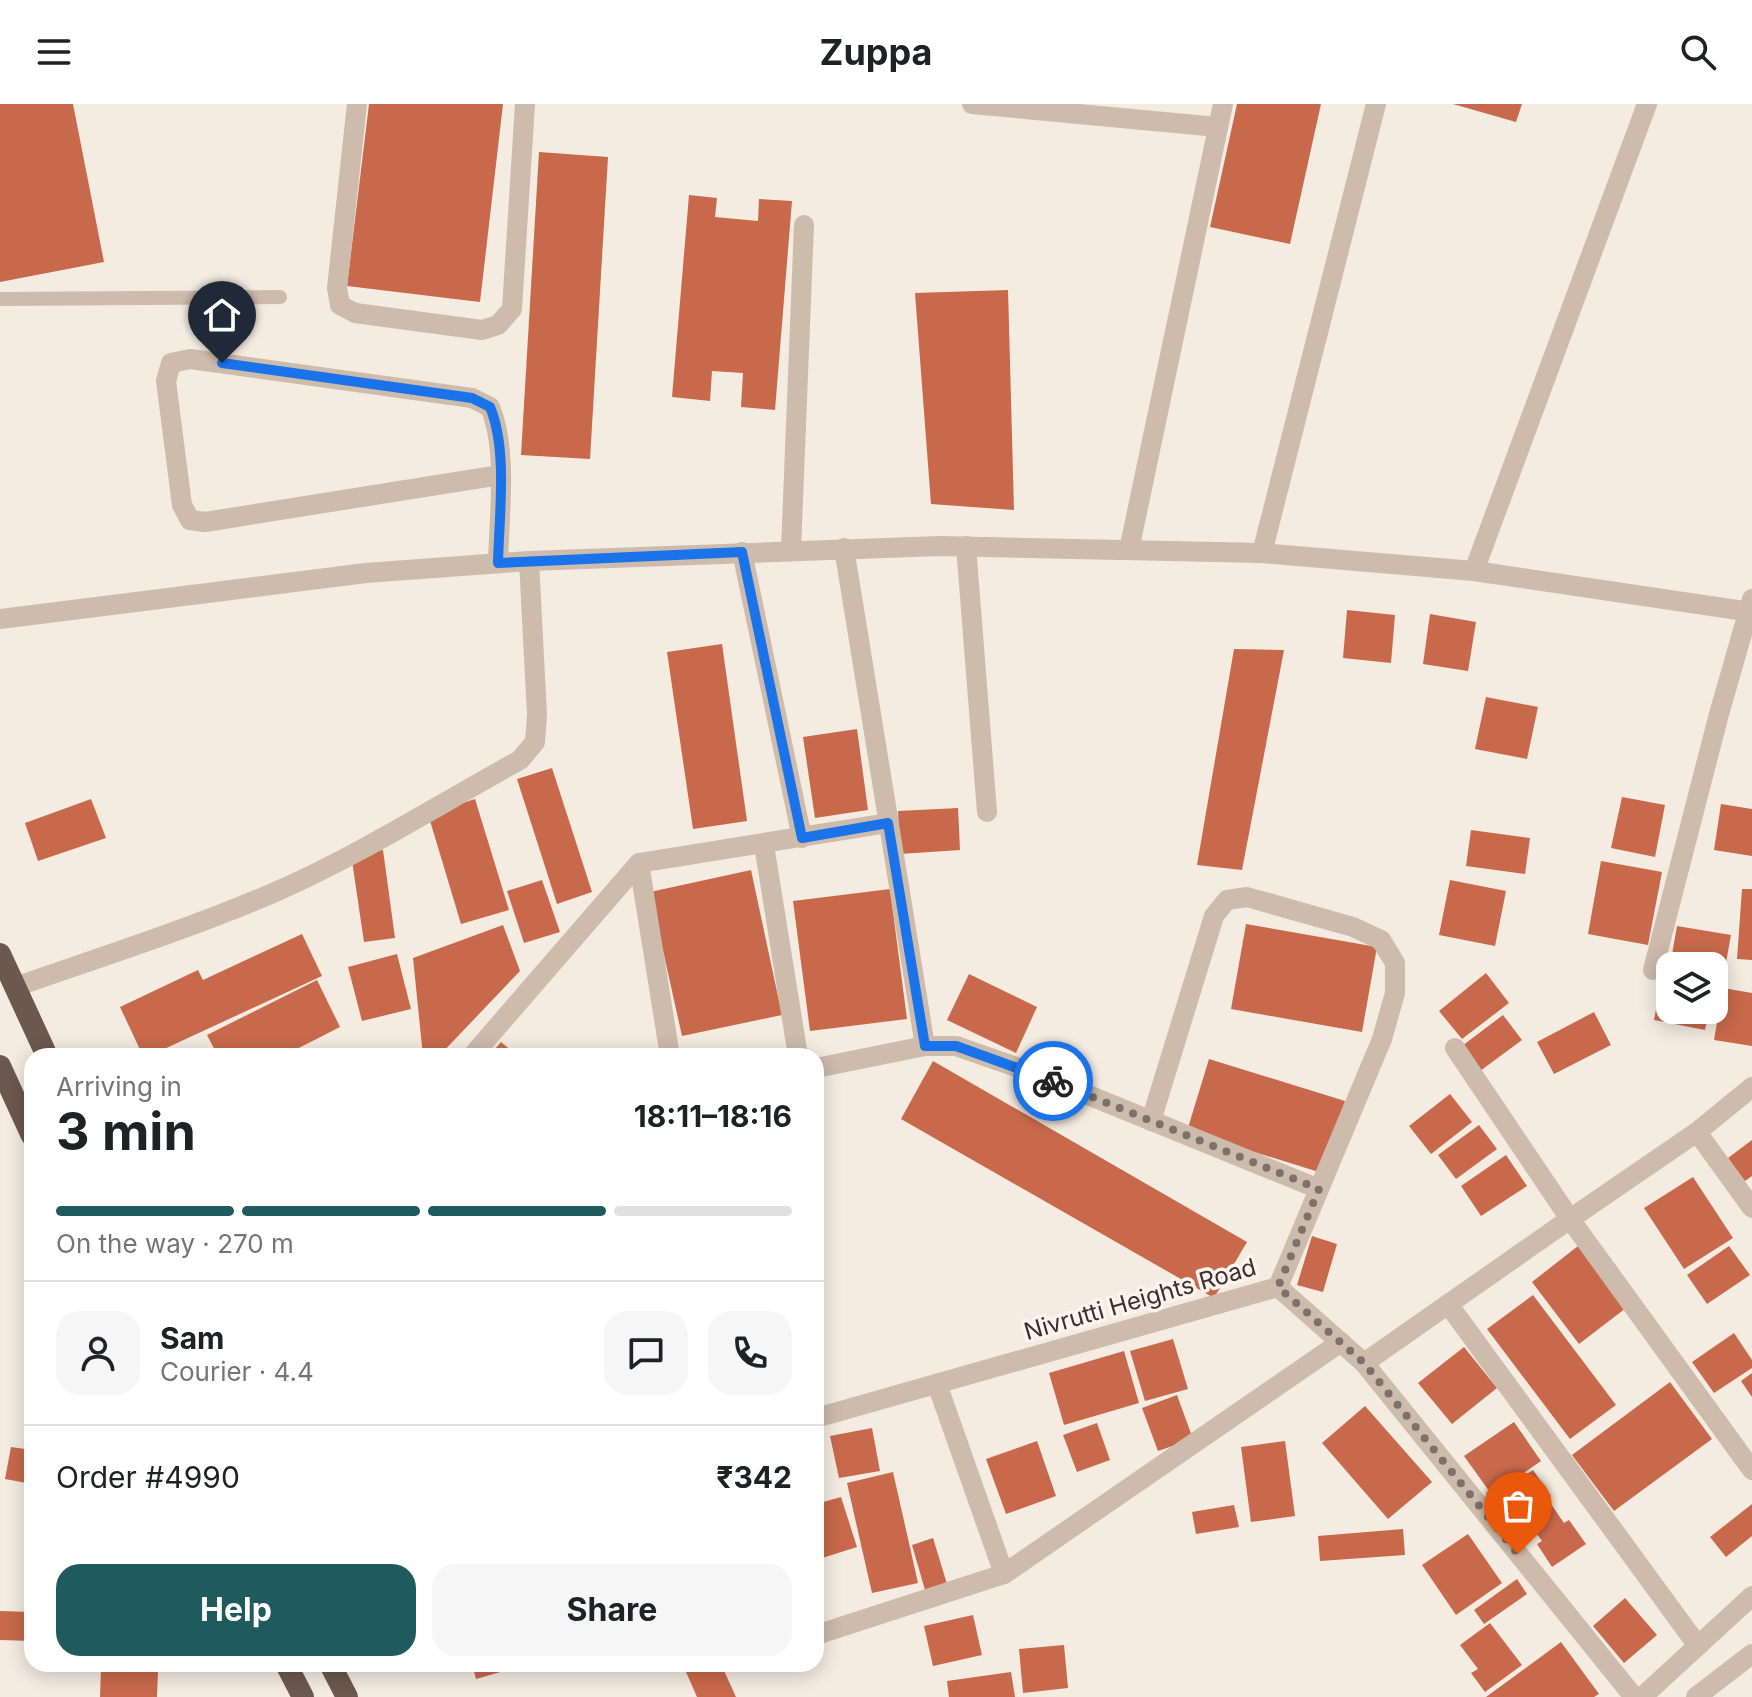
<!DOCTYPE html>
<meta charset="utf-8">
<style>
body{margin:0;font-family:Inter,sans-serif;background:#f6f6f6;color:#202124;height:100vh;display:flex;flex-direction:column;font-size:30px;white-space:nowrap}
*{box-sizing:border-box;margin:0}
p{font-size:26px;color:#757577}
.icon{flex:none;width:44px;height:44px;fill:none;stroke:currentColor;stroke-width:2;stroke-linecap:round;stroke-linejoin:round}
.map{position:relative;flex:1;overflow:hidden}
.panel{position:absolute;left:24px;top:944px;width:800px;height:624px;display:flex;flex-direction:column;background:#fff;border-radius:24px;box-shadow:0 4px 20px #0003}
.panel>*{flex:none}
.fabs{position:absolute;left:1656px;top:848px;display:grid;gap:16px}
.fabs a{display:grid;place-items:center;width:72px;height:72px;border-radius:16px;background:#fff;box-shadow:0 4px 20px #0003;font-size:40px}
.pin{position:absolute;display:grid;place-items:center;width:68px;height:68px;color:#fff;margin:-82px -34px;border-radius:50% 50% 50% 0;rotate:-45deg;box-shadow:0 0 8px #0007}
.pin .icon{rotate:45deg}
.courier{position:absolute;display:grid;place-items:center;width:80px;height:80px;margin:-40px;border:6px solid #1a73e8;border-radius:50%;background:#fff;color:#222;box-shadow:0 2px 10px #0007}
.summary em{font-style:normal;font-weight:700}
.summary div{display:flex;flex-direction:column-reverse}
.summary{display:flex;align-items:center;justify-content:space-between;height:136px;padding:0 32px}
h1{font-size:52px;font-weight:700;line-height:60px}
.bar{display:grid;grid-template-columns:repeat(4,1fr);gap:12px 8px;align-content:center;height:96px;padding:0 32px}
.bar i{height:10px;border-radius:6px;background:#e0e0e0}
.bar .on{background:#1f5a5e}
.bar p{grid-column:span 4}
.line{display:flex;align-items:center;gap:20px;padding:0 32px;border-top:2px solid #e0e0e0}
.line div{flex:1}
.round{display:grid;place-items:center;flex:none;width:84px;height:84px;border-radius:24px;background:#f6f6f6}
.action{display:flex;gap:16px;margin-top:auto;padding:16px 32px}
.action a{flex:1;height:92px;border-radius:24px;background:#1f5a5e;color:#fff;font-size:32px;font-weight:700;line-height:92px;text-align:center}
.action a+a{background:#f6f6f6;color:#202124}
header{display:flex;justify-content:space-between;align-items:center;height:104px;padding:0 32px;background:#fff;font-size:36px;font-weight:700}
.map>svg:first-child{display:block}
</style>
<header><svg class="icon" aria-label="menu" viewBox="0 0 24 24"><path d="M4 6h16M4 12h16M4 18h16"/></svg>Zuppa<svg class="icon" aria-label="search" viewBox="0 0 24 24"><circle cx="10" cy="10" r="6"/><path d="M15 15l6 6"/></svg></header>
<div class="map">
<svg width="1752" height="1593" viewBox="0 0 1752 1593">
<rect width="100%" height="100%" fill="#f4ebe1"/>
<g fill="#c8694b">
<path d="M0,0H73L104,158L0,178Z"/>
<path d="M369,0H503L480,198L347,182Z"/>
<path d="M1237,0H1321L1290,140L1210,123Z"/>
<path d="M1453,0H1522L1516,18Z"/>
<path d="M539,48L608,53L590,355L521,351Z"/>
<path d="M689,91L717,94L715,113L758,117L759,95L792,97L775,306L741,303L743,269L712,267L710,297L672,293Z"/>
<path d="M1008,186L1014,406L931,400L915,189Z"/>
<path d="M1347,506L1395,511L1391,559L1343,554Z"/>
<path d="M1430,510L1476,518L1468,567L1423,560Z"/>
<path d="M722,540L747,717L693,725L667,548Z"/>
<path d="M1234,545L1284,546L1242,766L1197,761Z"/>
<path d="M1486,593L1538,603L1527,655L1475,645Z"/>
<path d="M857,625L868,706L815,714L803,633Z"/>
<path d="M552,664L592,788L557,800L517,675Z"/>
<path d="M1622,693L1665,701L1655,753L1611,744Z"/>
<path d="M91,695L106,734L38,757L25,719Z"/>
<path d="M475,695L509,806L461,820L428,710Z"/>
<path d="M1721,700L1752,705V752L1714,746Z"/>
<path d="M958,704L960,746L900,750L898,707Z"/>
<path d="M1471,726L1530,734L1525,770L1466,762Z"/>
<path d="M383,746L395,834L364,838L351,750Z"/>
<path d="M1601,757L1662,768L1648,841L1588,830Z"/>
<path d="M751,766L782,911L682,932L650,788Z"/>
<path d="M542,776L560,828L524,839L507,787Z"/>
<path d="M1450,776L1506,787L1495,842L1439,831Z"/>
<path d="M890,785L907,915L810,927L793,797Z"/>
<path d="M1742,785H1752V856L1737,855Z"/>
<path d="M1246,820L1377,843L1362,928L1231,905Z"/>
<path d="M503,821L520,867L439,952H423L413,854Z"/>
<path d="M1677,822L1731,831L1723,875L1714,874V862H1670Z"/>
<path d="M302,830L322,872L149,952H143L120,903L198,866L203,876Z"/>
<path d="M397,850L411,905L362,917L348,863Z"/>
<path d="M1486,869L1509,899L1462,935L1439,907Z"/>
<path d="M1663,869L1670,870V906H1709L1705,926L1654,916Z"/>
<path d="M969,870L1037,903L1016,949L947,916Z"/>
<path d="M317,876L340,923L283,952H218L207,931Z"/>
<path d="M1723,884L1752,889V942L1714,936Z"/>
<path d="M1594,908L1611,941L1554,970L1537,938Z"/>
<path d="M1503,911L1522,936L1476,970L1458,945Z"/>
<path d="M501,938L518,952H489Z"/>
<path d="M1209,955L1345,997L1322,1069L1187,1027Z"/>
<path d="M933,957L1247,1138L1214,1194L901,1015Z"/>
<path d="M1450,990L1472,1018L1431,1050L1409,1022Z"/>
<path d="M1479,1021L1497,1045L1456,1075L1438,1051Z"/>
<path d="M1752,1036V1072L1745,1077L1728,1054Z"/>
<path d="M1506,1051L1527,1082L1481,1112L1461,1082Z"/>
<path d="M1693,1073L1733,1134L1684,1165L1644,1104Z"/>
<path d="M1312,1132L1337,1140L1323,1188L1297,1181Z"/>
<path d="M1578,1142L1626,1204L1579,1240L1532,1178Z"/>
<path d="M1729,1142L1750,1171L1707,1200L1687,1171Z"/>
<path d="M1533,1191L1616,1301L1570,1335L1487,1225Z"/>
<path d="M1734,1229L1752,1256V1264L1714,1289L1692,1258Z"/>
<path d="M1173,1235L1188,1285L1145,1297L1130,1247Z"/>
<path d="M1464,1243L1497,1284L1452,1320L1418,1279Z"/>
<path d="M1124,1247L1139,1299L1064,1321L1049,1269Z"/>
<path d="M1752,1269V1293L1741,1277Z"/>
<path d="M1670,1278L1712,1335L1614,1407L1572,1351Z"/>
<path d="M1177,1291L1193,1335L1158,1347L1142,1304Z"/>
<path d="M1365,1302L1432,1378L1388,1415L1322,1339Z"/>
<path d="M1514,1318L1541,1357L1492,1391L1464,1352Z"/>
<path d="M1097,1319L1110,1356L1077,1368L1063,1331Z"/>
<path d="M872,1324L880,1367L839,1374L830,1332Z"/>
<path d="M1037,1337L1056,1392L1006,1410L986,1355Z"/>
<path d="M1285,1337L1295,1412L1251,1418L1241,1343Z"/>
<path d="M11,1343L32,1346V1380L5,1375Z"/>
<path d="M1533,1366L1551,1392L1515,1417L1497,1391Z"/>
<path d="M893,1368L918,1479L872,1489L847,1379Z"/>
<path d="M841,1393L857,1443L816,1456V1400Z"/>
<path d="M1551,1400L1564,1419L1569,1416L1586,1440L1552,1463L1537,1440L1542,1437L1527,1416Z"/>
<path d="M1752,1400V1432L1726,1453L1710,1433Z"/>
<path d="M1234,1401L1239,1423L1196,1430L1192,1408Z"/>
<path d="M1403,1425L1405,1451L1320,1457L1318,1432Z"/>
<path d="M1468,1430L1502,1479L1456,1511L1422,1461Z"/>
<path d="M933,1434L947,1480L925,1486L912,1441Z"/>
<path d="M1517,1475L1527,1490L1484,1520L1474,1506Z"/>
<path d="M1625,1494L1657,1531L1624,1559L1593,1522Z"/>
<path d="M0,1507L32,1508V1537L0,1536Z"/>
<path d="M973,1511L982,1551L933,1562L924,1522Z"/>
<path d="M1490,1519L1522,1561L1485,1588L1471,1569L1478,1565L1460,1541Z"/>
<path d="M1561,1538L1599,1590L1594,1593H1486Z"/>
<path d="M1064,1541L1068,1584L1023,1589L1019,1545Z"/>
<path d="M472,1560H525V1561L476,1575Z"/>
<path d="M686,1560H721L736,1593H697L683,1561Z"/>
<path d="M101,1564L158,1567L157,1593H100Z"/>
<path d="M1011,1568L1015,1593H949L947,1577Z"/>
</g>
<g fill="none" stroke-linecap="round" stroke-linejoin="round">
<path stroke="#cdbbac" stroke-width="14" d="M0,195L280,193"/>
<g stroke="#cdbbac" stroke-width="20">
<path d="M357,0L337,184L340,201L355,209L482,226L498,221L512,205L525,0"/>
<path d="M972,0L1218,23"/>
<path d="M966,442L987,708"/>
<path d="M844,444L925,942"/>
<path d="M791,446L804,121"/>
<path d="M1129,446L1223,0"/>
<path d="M742,448L802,734"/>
<path d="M1262,449L1376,0"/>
<path d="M498,459C499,412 508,346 490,303L472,294L190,255L171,259L166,277L182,401L190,416L205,418L500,371"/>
<path d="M1474,467L1647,0"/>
<path d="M0,515L366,469L529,457L940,442L1262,449L1474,467L1752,508"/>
<path d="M764,741L798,952"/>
<path d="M639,759L670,952"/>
<path d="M1653,866L1719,610L1752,495"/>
<path d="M15,883C101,853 189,825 273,789C358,752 438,701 520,656L535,638L537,611L529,457"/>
<path d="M1455,944L1570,1115L1697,1028L1752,983"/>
<path d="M472,952L639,759L888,719"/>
<path d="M816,964L925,942H956L1039,971L1319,1085"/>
<path d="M1151,1017L1214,812L1227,796L1247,793L1353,823L1381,836L1395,859V889L1382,935L1278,1183"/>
<path d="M1697,1028L1752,1104"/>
<path d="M1448,1200L1698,1542"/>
<path d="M1364,1259L1570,1115L1752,1366"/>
<path d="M937,1280L1004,1470L1341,1238"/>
<path d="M816,1314L1278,1183L1364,1259L1634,1593"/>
<path d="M816,1531L1004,1470"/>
<path d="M1642,1593L1752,1492"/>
<path d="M1696,1593L1752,1550"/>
</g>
<g stroke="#6c584f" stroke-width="22">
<path d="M0,850L47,952"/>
<path d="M0,962L32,1032"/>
<path d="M286,1560L303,1593"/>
<path d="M330,1560L347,1593"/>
</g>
</g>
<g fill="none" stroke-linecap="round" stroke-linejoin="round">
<path stroke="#7c716b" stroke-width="8" stroke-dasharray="0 14.4" d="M1053,977L1319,1085L1278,1183L1364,1259L1518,1450"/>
<path stroke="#1a73e8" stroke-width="10" d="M222,259L472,294L490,303C508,346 499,412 498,459L742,448L802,734L888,719L925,942H956L1053,977"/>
</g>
<g text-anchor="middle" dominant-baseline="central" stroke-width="7" stroke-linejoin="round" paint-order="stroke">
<g font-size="24" fill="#3b302b" stroke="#fbf5ee">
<text transform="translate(1140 1195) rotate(-16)">Nivrutti Heights Road</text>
</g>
</g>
</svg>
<div class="fabs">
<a><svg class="icon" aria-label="layers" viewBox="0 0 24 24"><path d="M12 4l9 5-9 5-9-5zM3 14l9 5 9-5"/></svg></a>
</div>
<div class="pin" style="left:1518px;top:1450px;background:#ea580c"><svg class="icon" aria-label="bag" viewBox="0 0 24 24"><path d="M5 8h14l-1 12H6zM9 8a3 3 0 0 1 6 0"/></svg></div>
<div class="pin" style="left:222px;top:259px;background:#1f2937"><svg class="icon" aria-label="home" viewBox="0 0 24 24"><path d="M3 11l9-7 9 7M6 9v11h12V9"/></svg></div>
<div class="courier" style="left:1053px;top:977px"><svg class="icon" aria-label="bike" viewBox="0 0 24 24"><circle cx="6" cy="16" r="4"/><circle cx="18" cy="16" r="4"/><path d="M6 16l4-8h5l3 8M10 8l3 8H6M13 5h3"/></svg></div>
<section class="panel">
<div class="summary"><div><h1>3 min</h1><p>Arriving in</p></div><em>18:11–18:16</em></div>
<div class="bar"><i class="on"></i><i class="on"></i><i class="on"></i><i></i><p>On the way · 270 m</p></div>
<div class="line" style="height:144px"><a class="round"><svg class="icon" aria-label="person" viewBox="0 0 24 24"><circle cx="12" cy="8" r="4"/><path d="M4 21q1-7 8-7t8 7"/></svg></a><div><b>Sam</b><p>Courier · 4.4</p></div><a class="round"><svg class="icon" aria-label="chat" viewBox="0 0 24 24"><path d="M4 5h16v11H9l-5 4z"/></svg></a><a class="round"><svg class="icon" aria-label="phone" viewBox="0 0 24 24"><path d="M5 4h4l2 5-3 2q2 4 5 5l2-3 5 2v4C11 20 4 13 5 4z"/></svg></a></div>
<div class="line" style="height:104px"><div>Order #4990</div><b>₹342</b></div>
<div class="action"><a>Help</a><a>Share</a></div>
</section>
</div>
